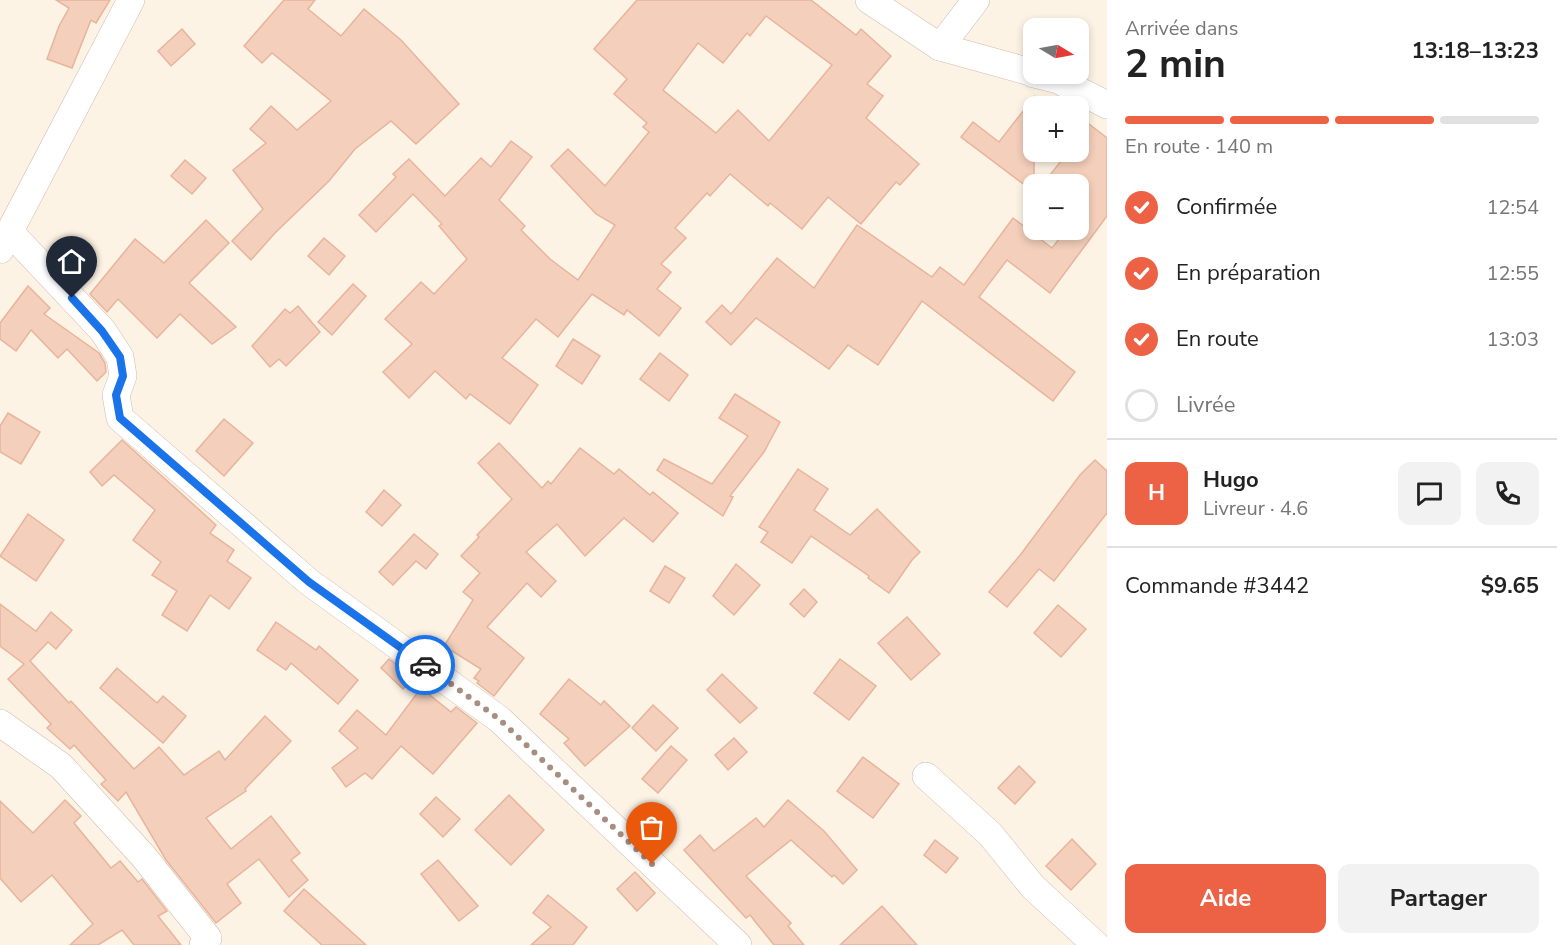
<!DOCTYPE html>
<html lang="fr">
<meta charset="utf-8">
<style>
body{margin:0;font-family:"Nunito Sans",sans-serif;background:#f2f2f2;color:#222;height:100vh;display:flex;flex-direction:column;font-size:22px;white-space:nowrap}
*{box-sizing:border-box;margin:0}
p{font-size:20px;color:#767676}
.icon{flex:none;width:33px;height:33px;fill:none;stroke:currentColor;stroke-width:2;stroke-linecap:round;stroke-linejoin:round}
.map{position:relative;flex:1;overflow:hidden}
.drawer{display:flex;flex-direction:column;background:#fff;width:450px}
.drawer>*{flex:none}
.needle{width:39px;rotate:100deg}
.buttons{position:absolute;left:1023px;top:18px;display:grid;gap:12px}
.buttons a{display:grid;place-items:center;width:66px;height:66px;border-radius:12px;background:#fff;box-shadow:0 3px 9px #0003;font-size:30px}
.pin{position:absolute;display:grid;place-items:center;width:51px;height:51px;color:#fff;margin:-62px -26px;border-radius:50% 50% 50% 0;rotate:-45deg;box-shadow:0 0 6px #0007}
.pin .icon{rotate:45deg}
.courier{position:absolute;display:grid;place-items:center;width:60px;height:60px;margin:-30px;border:4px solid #1a73e8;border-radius:50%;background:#fff;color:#222;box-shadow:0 2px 8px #0007}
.head em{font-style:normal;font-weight:700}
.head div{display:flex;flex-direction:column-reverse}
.head{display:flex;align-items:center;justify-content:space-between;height:102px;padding:0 18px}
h1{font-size:39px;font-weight:700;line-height:45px}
.bar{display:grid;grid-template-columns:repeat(4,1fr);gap:9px 6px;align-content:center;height:72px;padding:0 18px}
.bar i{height:8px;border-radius:4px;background:#e0e0e0}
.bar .on{background:#ed6144}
.bar p{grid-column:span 4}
.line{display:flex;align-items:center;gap:15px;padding:0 18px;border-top:2px solid #e0e0e0}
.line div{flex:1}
.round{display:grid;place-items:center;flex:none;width:63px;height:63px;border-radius:12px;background:#f2f2f2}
ol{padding:0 18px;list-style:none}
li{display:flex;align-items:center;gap:18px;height:66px}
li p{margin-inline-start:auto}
li .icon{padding:6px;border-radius:50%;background:#ed6144;color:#fff;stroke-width:4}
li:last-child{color:#767676}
li i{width:33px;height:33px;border:3px solid #e0e0e0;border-radius:50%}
.cta{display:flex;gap:12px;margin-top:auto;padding:12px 18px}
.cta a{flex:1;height:69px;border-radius:12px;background:#ed6144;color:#fff;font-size:24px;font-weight:700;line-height:69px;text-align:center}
.cta a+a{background:#f2f2f2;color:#222}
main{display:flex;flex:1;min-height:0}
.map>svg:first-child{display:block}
</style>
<main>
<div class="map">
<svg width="1107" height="945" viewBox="0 0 1107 945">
<rect width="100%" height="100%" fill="#fdf3e5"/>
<g fill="#f4cfbb" stroke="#e8b49b" stroke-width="1.5" fill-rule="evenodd">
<path d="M56,0H110L96,23L91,20L72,68L47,59L59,26L69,8Z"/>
<path d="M284,0H315L308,9L341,36L364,9L401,40L459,104L416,144L391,121L355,149L329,181L275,233L251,260L232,241L263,209L233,170L266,143L250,129L271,106L297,130L331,101L272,53L262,63L244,46Z"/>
<path d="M637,0H811L856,35L861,29L891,56L867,84L883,96L866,118L919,164L900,185L896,182L861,224L828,197L802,229L770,203L768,206L730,174L710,196L707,193L675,228L686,238L661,264L671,272L657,289L681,308L659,336L627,310L624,315L592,294L558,337L536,319L502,358L538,385L510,424L470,394L466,399L435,371L409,398L383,372L412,344L385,319L421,282L434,294L467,259L439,226L442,224L413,194L376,232L359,215L396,177L393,174L409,159L445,196L481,158L491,167L511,141L532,157L499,200L525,226L521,230L550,259L578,280L615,225L596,214L551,166L568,149L605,186L649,132L643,127L647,123L614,94L627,79L594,49ZM766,16L832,65L769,141L738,110L716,133L663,90L698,43L723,63L747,33L750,36Z"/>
<path d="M182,29L195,44L171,66L158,51Z"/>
<path d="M1034,97V192L961,137L973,122L999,142Z"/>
<path d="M1089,124L1107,138V216L1050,293L1007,260L979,297L1075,372L1053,401L922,301L878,365L848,345L829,369L756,318L731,345L706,322L722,305L731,314L777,258L814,288L857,225L932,277L940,267L964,285L1013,218L1052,248L1066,230H1078V184H1043L1068,152H1078V138Z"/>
<path d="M185,160L206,178L192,194L171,176Z"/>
<path d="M206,220L229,243L189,283L236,327L212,344L180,314L157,338L118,299L107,312L90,294L135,239L164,263Z"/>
<path d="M324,238L345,256L329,275L308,256Z"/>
<path d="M353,284L366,296L332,335L318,322Z"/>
<path d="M28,286L50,308L44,314L99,353L105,363L106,372L97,381L67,349L58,358L31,330L16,351L0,339V323Z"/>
<path d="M298,306L320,332L286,366L279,359L270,367L252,346L285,309L290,313Z"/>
<path d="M573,339L600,356L582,384L556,366Z"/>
<path d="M660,353L688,375L669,401L640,379Z"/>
<path d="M735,394L780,422L764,452L730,496L733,497L723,516L657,470L664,459L712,484L748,436L719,418Z"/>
<path d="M8,413L40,432L21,464L0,452V426Z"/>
<path d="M224,419L253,443L224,476L196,451Z"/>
<path d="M122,440L216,525L210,533L234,550L227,561L251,578L229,609L210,595L187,631L162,615L177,591L152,575L161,562L133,540L155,510L114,475L102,486L90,472Z"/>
<path d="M499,443L542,488L548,481L551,484L580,448L614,474L619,469L650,495L653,492L678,513L653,542L624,518L585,556L557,524L526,552L556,581L541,597L527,583L487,627L524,658L494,696L477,683L479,681L474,678L481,669L444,646L473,600L463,592L480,573L461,556L479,537L477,535L512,499L478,463Z"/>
<path d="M1095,460L1107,471V513L1054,581L1039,569L1007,607L989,592L1021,554L1080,475Z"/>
<path d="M798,469L828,489L814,510L850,535L877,509L920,552L912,560L889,593L868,578L869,576L811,536L792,563L761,542L768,532L759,527Z"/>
<path d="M384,490L401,505L382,526L366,512Z"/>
<path d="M28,514L64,540L36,581L0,556Z"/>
<path d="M414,534L438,554L426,569L416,561L393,585L379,572Z"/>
<path d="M736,564L760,585L734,615L713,596Z"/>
<path d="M665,566L685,578L669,603L650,591Z"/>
<path d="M804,589L817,602L804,617L790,604Z"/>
<path d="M0,604L37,632L36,631L51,612L72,630L56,649L48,642L30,661L69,703L71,701L134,769L159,747L184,775L219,751L225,760L265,716L291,741L245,789L246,791L206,818L231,849L271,816L300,853L291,860L308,880L289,897L259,859L227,884L241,903L216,923L166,860L126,792L118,801L101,784L106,780L74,745L70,749L47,728L51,724L8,679L24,664L0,646Z"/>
<path d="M1058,605L1086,629L1061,657L1034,633Z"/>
<path d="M907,617L940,654L911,680L878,643Z"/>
<path d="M276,622L316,650L319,646L358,680L338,704L291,663L286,670L257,650Z"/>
<path d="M389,659L414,677L403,689L381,668Z"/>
<path d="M840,659L876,686L849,720L814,693Z"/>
<path d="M117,668L157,703L163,696L186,716L163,743L100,688Z"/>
<path d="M722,674L757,708L740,723L707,690Z"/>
<path d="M569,679L601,705L604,701L630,726L585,766L564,743L569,739L540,714Z"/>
<path d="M421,688L451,712L456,707L477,723L433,774L401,746L372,779L365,773L346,787L332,768L358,748L339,731L357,710L386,735Z"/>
<path d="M653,705L678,728L656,751L632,728Z"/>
<path d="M734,738L747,752L728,770L715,755Z"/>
<path d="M671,746L687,760L658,793L642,779Z"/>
<path d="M863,757L899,784L873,818L837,791Z"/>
<path d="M1019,766L1035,782L1015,804L998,788Z"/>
<path d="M509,795L544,830L511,865L475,830Z"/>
<path d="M436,797L460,819L443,837L420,814Z"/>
<path d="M65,800L81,816L74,823L111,868L120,861L138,882L142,879L167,911L158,916L181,945H134L122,930L98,945H70L93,924L52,875L21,902L0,878V801L33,833Z"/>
<path d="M788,800L824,831L857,870L843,884L834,875L832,877L791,840L746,876L791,923L788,926L804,945H774L750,915L746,918L684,850L700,835L714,851L756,818L764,827Z"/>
<path d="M1072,839L1096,864L1071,890L1046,866Z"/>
<path d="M935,840L958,858L946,873L924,855Z"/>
<path d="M438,860L478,906L459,921L421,874Z"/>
<path d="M635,872L655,893L637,911L617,889Z"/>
<path d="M304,889L366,945H322L284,911Z"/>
<path d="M548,895L587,927L573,945H531L551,927L533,913Z"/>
<path d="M882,906L917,945H840Z"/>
</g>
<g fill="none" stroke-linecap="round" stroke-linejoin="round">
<g stroke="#d2bbad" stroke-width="28">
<g id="street">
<path d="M869,0L940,47L1034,73"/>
<path d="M940,47L976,0"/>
<path d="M1034,74L1058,80L1107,105"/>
<path d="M10,232L103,331L120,357L123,376L116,395L120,418L309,582L499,719L738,945"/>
<path d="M0,250L131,0"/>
<path d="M0,723L61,766L144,857L208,938L203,945"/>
<path d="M926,776L990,834L1033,887L1096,945"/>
</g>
</g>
<use href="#street" stroke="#fff" stroke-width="27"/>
</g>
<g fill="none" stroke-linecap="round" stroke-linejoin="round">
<path stroke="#a78e80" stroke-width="6" stroke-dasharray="0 10.8" d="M425,665L499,719L652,864"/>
<path stroke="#1a73e8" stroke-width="8" d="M72,298L102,331L120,357L123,376L116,395L120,418L309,582L425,665"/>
</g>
</svg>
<div class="buttons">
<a><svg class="needle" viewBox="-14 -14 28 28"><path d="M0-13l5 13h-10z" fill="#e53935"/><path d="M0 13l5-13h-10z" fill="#767676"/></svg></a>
<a>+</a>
<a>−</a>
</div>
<div class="pin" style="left:652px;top:864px;background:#ea580c"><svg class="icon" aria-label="bag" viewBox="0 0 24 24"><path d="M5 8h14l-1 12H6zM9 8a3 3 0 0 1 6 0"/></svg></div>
<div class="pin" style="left:72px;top:298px;background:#1f2937"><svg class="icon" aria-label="home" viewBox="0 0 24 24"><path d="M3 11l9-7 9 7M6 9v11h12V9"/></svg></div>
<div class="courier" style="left:425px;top:665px"><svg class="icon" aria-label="car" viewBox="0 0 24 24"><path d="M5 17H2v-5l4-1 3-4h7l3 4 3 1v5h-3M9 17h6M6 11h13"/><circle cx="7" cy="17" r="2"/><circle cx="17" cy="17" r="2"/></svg></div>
</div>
<section class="drawer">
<div class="head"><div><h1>2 min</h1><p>Arrivée dans</p></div><em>13:18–13:23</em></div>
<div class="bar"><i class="on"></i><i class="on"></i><i class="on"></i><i></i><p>En route · 140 m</p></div>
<ol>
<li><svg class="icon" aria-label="check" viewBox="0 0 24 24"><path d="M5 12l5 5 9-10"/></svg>Confirmée<p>12:54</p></li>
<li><svg class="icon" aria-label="check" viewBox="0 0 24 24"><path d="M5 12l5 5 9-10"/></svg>En préparation<p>12:55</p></li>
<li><svg class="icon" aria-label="check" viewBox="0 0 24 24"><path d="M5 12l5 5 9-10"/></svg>En route<p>13:03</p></li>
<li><i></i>Livrée</li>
</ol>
<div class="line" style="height:108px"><b class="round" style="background:#ed6144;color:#fff">H</b><div><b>Hugo</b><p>Livreur · 4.6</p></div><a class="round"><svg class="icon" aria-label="chat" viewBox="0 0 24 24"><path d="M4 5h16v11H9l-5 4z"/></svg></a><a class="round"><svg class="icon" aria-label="phone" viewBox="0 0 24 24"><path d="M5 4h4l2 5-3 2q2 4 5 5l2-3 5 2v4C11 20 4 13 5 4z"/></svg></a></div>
<div class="line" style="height:78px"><div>Commande #3442</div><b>$9.65</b></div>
<div class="cta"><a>Aide</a><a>Partager</a></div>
</section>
</main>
